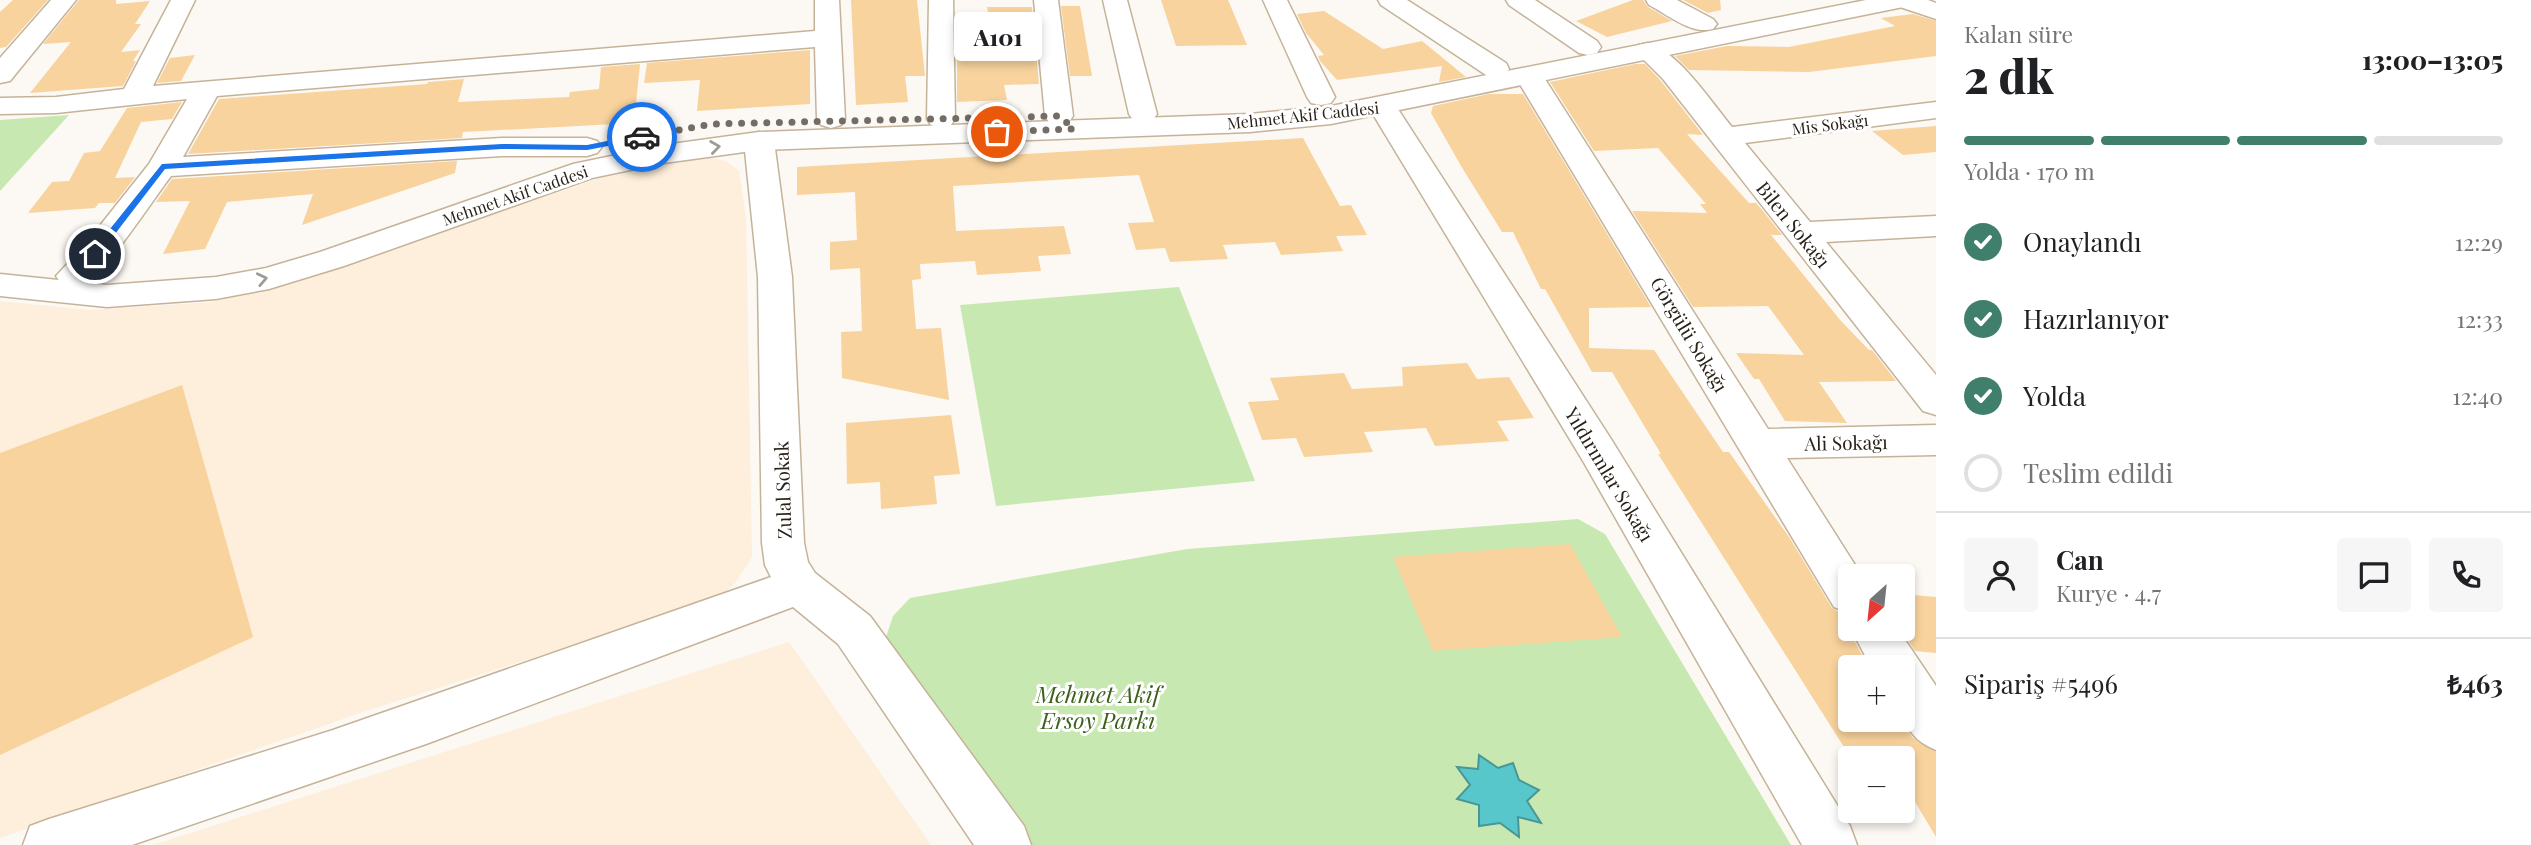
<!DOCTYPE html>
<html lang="tr">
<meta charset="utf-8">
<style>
body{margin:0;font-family:"Playfair Display",serif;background:#f6f6f6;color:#202124;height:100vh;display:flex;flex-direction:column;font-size:26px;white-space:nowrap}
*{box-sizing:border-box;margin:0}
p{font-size:23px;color:#757577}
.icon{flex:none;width:38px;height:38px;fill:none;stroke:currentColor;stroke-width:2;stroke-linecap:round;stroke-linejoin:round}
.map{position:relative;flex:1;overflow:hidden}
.panel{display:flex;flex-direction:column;background:#fff;width:595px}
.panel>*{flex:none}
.needle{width:46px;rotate:207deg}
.tools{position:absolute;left:1838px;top:564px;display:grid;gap:14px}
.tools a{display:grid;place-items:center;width:77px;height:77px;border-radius:7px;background:#fff;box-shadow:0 4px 10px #0003;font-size:35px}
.pin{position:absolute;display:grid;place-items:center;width:60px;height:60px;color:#fff;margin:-30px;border:4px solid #fff;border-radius:50%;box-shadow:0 2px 7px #0007}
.courier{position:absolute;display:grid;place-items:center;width:70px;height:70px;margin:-35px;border:5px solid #1a73e8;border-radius:50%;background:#fff;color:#222;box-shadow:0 2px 9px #0007}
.bubble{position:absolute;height:49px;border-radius:7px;background:#fff;box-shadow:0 4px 10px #0003;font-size:23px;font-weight:800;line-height:49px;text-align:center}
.overview em{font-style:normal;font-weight:800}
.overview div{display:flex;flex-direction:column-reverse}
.overview{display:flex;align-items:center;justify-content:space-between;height:119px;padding:0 28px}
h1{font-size:46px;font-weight:800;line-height:52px}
.bar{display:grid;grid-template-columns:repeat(4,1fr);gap:10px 7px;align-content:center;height:84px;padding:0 28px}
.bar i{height:9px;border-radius:5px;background:#e0e0e0}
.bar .on{background:#407f6c}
.bar p{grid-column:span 4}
.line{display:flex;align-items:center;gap:18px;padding:0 28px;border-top:2px solid #e0e0e0}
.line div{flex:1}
.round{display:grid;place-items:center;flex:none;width:74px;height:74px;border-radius:7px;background:#f6f6f6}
ol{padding:0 28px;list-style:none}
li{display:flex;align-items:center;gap:21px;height:77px}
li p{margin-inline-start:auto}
li .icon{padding:7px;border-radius:50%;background:#407f6c;color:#fff;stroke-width:4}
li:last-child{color:#757577}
li i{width:38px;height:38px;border:4px solid #e0e0e0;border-radius:50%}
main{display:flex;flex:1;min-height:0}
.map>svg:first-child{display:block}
</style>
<main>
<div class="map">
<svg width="1936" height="845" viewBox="0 0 1936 845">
<rect width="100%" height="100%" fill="#fcf8f3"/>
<g fill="#fdefdb">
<path d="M711,158L726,161L739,171L746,218L752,557L736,582L719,599L369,710L0,838V301L90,310L213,302L288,285L600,178L685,161Z"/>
<path d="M789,642L931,845H153Z"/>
</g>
<g fill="#c8e8b1">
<path d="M69,115L0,191V120Z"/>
<path d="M1179,287L1255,481L996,506L960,305Z"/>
<path d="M1578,519L1605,534L1791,845H1030L884,643L893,616L910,598L1187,549Z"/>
</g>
<path fill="#57c7cb" stroke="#499695" stroke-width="2" d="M1479,755L1498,768L1513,763L1519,780L1539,790L1527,801L1541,823L1518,817L1519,837L1500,823L1479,826V805L1457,799L1470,785L1457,767L1478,769Z"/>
<g fill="#f8d39d">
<path d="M13,0H48L6,47L0,48V12Z"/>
<path d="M79,0H116V4L150,1L135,24H141L121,52L140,50L133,61H136L123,86L30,93L71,42L43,44Z"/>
<path d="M851,0H917L925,76H905L908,102L856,105Z"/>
<path d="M1161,0H1228L1247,45L1176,46Z"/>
<path d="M1633,0H1643L1648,7L1672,21L1607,37L1576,21Z"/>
<path d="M1683,0H1720L1721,10L1708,13Z"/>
<path d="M1061,6H1080L1092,76H1070Z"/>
<path d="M987,7H1032L1039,84L1004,85L1007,100L957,102V59L994,60L993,56H997Z"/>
<path d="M1324,11L1383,49L1422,41L1466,77L1439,82L1442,66L1337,80L1320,61L1318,56L1324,55L1306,33L1297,14Z"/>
<path d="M1913,14L1936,21V56L1809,72L1689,70L1675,56L1727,46L1789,47L1895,26L1881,18Z"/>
<path d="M810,50V104L697,111L700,80L644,83L647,63Z"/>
<path d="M195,55L181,81L157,83L170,58Z"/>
<path d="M640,64L634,123L463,132L462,138L188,154L219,99L427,84L428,82L464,79L458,102L569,97L570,92L599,89L601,67Z"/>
<path d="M1635,64H1645L1661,81L1703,135L1687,134L1749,203H1756L1763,211L1782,235H1771L1841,321L1869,350H1872L1896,381L1819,382L1847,423L1785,421L1759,379H1754L1736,353L1804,355L1768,306L1693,307L1632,211L1707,213L1700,204H1706L1658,148L1594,151L1550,82Z"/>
<path d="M1489,94H1523L1651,307L1589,308V348L1654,350L1723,452H1729L1789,537L1832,608L1841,613L1850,625L1848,628L1868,667H1850V719H1902L1912,737L1936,752V837L1902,780V758H1851L1658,454H1661L1612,372H1592L1545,289H1541L1513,232H1502L1461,166L1431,113L1433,106Z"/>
<path d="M182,102L172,119L141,122L115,178L135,177L115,203H99L95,208L28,213L52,182L69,181L84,153L100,151L127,108Z"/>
<path d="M1936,126V152L1903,155L1872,131Z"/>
<path d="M1303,138L1340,206L1351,205L1367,235L1336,236L1343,251L1281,255L1275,242L1223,245L1228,259L1170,262L1165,248L1136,250L1128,223L1154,222L1139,175L953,186L956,231L1064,226L1071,254L1038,256L1041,271L977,275L975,261L920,264L921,279L912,280L916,329L941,328L949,400L842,378L841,332L862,331L860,268L830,270V242L857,240L855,192L797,195V167Z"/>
<path d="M457,161L455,173L302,225L313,194L227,202L205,249L163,254L190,201L156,202L172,179Z"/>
<path d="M1467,363L1477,379L1509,377L1534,418L1497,421L1509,441L1435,446L1426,428L1364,432L1373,452L1304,457L1296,438L1262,440L1248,402L1279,400L1270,378L1344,373L1352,389L1403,386L1402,367Z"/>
<path d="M182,385L253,637L0,755V453Z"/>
<path d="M951,415L960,474L934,476L937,504L881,509L880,482L847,484L846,423Z"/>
<path d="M1570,544L1622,637L1433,651L1393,557Z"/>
<path d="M1902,594L1936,597V653L1915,651L1902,631Z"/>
</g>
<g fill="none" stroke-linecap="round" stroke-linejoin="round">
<g stroke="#c5b399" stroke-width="3">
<g id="minor">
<path d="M51,0H76L10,81L0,83V58Z"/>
<path d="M171,0H195L153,86L815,31V0H839L845,119L841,125L831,128L821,125L817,119L815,47L217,96L183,157L502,138H587L597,141L602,147L597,153L587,156H502L171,176C154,198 104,276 82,285C74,288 69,286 61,284L56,276L83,247L149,164L187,99L56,113L0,114V98L56,97L124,89Z"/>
<path d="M929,0H953L955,119L951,125L941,128L931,125L927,119Z"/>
<path d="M1034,0H1058L1073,116L1069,122L1059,125L1049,122L1045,116Z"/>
<path d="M1103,0H1127L1157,114L1153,120L1143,123L1133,120L1129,114Z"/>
<path d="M1263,0H1287L1335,97L1331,103L1321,105L1311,103L1307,97Z"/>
<path d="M1378,0H1407L1506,63L1509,69L1506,75L1496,77L1486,75L1381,5Z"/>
<path d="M1506,0H1535L1597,41L1601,47L1597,53L1588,55L1579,53L1509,5Z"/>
<path d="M1646,0H1677L1713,19L1717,24L1713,29C1692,35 1668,15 1649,5Z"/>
<path d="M1891,0H1928L1936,3V19L1894,5Z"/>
<path d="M1648,43C1678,51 1712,103 1732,127L1936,102V118L1745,143L1810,222L1936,216V236L1826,242L1936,375V415L1923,411L1663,79L1635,51L1639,45Z"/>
<path d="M1529,68L1539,70L1543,76L1768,429L1936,425V455L1787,458L1862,576H1850V613L1834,607L1515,76L1519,70Z"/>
<path d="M1382,98L1392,100L1396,106L1611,439L1850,826L1857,845H1802L1583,461L1368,106L1372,100Z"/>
<path d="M759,132L769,135L774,141L792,277L804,543L808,562L815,573L870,616L1024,826L1031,845H974L838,644L793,607L426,744L132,845H23L30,826L49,819L333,730L771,577L765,565L762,543L758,277L744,141L749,135Z"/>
<path d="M1850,627L1897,628L1936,686V750C1896,734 1902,703 1902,667H1871Z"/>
</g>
</g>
<g stroke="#c5b399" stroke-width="3">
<path id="major" d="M1866,0H1915L1912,5L1903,7L1331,124L1250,132L759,150L664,163L592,178L344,266L269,289L216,299L107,307L0,296V274L107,285L216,277L266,268L320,252L573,164L664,145L759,132L1250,114L1331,106Z"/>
</g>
<use href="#minor" fill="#fff" fill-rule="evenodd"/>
<use href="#major" fill="#fff" fill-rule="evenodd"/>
</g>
<defs><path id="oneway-chevron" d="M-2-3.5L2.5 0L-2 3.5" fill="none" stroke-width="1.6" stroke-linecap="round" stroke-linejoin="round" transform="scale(1.75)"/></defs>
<g stroke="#9f9c97">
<use href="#oneway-chevron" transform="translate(715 147) rotate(-8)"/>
<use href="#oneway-chevron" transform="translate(262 279) rotate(-12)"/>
</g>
<path fill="#1a73e8" d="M642,134L645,139L587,150L502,149L165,169L98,256L90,254L162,164L502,144L587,145Z"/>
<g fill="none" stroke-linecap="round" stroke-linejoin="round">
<path stroke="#736d65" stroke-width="7" stroke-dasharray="0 12.6" d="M642,137L712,124L1059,116L1074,129L997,132"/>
</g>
<g text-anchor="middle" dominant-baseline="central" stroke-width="6" stroke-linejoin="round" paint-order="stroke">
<g font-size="16" fill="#292218" stroke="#fff">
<text transform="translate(1303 115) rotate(-6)">Mehmet Akif Caddesi</text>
<text transform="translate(1830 124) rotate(-7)">Mis Sokağı</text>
<text transform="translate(515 195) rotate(-19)">Mehmet Akif Caddesi</text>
</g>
<g font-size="19" fill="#292218" stroke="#fff">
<text transform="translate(1794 224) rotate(51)">Bilen Sokağı</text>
<text transform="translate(1690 334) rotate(59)">Görgülü Sokağı</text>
<text transform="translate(1846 442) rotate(-1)">Ali Sokağı</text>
<text transform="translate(1610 474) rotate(59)">Yıldırımlar Sokağı</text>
<text transform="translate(782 490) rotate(-92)">Zulal Sokak</text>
</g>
<g font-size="23" font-style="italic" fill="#3d611c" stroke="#fff">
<text x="1098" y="693">Mehmet Akif<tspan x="1098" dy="26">Ersoy Parkı</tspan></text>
</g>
</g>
</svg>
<div class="tools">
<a><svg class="needle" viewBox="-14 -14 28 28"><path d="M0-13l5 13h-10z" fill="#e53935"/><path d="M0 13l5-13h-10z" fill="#757577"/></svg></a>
<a>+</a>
<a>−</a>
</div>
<div class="pin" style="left:997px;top:132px;background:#ea580c"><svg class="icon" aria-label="bag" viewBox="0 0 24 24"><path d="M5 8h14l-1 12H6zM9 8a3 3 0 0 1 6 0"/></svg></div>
<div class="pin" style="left:95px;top:254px;background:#1f2937"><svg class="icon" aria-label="home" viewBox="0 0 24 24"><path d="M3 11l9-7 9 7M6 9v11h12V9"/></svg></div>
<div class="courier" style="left:642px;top:137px"><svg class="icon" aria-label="car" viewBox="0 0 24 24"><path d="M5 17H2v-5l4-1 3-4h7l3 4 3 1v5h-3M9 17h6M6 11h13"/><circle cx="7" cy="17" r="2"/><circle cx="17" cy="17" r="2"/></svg></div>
<div class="bubble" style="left:954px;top:12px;width:88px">A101</div>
</div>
<section class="panel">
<div class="overview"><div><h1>2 dk</h1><p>Kalan süre</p></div><em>13:00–13:05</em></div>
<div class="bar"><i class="on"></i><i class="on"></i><i class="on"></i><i></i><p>Yolda · 170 m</p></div>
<ol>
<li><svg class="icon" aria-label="check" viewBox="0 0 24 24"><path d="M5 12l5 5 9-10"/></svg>Onaylandı<p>12:29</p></li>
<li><svg class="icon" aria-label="check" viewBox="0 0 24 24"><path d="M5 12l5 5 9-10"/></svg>Hazırlanıyor<p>12:33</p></li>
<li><svg class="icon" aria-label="check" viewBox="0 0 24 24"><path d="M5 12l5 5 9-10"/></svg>Yolda<p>12:40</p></li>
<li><i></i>Teslim edildi</li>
</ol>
<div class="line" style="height:126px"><a class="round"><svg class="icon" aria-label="person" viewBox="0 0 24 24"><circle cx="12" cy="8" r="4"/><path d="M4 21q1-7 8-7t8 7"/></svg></a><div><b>Can</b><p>Kurye · 4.7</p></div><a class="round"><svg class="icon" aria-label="chat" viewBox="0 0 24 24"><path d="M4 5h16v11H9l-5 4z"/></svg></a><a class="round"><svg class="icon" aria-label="phone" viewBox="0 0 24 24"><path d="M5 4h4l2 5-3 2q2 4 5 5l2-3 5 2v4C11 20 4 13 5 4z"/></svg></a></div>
<div class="line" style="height:91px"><div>Sipariş #5496</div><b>₺463</b></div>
</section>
</main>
